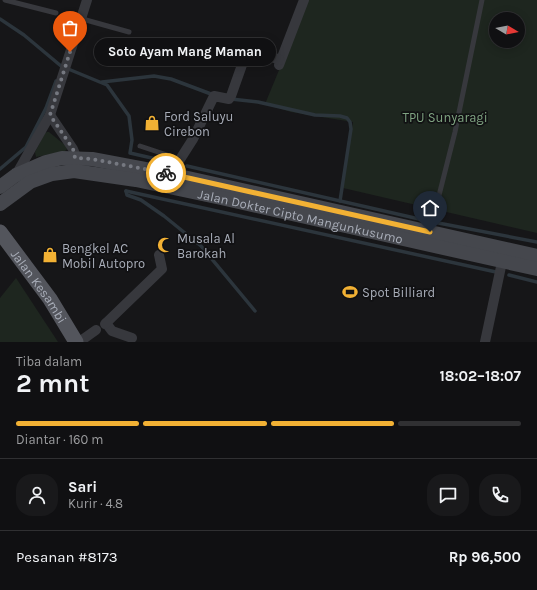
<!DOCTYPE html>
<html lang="id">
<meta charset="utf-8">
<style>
body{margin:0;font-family:Karla,sans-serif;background:#19191b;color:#f1f3f6;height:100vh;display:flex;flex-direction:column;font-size:15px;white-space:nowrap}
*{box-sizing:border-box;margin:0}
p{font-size:13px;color:#9c9d9f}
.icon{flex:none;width:22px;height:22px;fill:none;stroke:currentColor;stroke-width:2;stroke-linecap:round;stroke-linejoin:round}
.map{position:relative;height:342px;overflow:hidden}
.drawer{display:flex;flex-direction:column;background:#101012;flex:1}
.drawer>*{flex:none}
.needle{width:26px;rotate:100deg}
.controls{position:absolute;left:489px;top:12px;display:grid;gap:8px}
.controls a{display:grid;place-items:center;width:36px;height:36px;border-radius:50%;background:#101012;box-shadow:0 2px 10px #0003,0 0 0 1px #303032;font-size:20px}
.pin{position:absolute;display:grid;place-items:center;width:34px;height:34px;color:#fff;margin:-41px -17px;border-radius:50% 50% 50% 0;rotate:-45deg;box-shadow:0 0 4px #0007}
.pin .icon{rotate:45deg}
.courier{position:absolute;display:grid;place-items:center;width:40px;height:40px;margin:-20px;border:3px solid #f2b134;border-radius:50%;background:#fff;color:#222;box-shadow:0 1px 5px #0007}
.bubble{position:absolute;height:28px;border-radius:14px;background:#101012;box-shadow:0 2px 10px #0003,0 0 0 1px #303032;font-size:13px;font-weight:700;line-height:28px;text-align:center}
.summary em{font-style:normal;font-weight:700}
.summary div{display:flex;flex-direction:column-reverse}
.summary{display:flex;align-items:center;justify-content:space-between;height:68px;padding:0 16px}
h1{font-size:26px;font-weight:700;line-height:30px}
.bar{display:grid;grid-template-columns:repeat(4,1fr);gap:6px 4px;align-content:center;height:48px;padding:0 16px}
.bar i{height:5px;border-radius:3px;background:#303032}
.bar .current{background:#f2b134}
.bar p{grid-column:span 4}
.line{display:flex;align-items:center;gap:10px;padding:0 16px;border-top:1px solid #303032}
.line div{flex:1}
.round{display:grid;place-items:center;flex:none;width:42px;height:42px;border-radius:16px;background:#19191b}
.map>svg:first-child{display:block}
</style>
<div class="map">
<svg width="537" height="342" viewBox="0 0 537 342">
<rect width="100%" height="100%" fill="#161618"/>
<g fill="#1e261f" fill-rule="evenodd">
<path d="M308,0H537V233L343,188L353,122L291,112L265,104ZM496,19H518V41H496Z"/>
<path d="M47,132H49L66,146L67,149L65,151L36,157L35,152L45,133Z"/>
<path d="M16,278L58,342H0V298Z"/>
</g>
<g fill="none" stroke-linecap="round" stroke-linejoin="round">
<g stroke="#2c353c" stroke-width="3.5">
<path d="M0,19L24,35L61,66L107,85L129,116L132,140L130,153L156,159"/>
<path d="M102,82L154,76L171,79L211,94"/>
<path d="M231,99L258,102L315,115L340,116L347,118L350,122L351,129L340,201"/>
<path d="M187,166L428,221L537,242"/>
<path d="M0,169L26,147L46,108L56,81"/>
<path d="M126,191L496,272"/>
<path d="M126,191L127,195L141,200L164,216L201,246L255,311"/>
<path d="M509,275L537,282"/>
</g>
<g stroke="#37383d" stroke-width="5">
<path d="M5,0L56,13"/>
<path d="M68,15L129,32"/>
<path d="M140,146L167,155L164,172"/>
<path d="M430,231L455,132L482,0"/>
</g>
<g stroke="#37383d" stroke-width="10">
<path d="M279,65L304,0"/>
<path d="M50,115L73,149L75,154V164"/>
<path d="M175,175L179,161L193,139L214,96L229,99L231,96L248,48L280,60"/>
<path d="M17,177L16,175L50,115L87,0"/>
<path d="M106,323L112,331L132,338"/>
<path d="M105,324L162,269L159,255"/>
<path d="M79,342L96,330"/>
<path d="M485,342L502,262"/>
</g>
<g stroke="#45474d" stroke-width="14">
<path d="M0,187L16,175L46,162L62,158L92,159L161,172L537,256"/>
<path id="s1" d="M0,204L30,182L52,174L74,171L136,180L221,198L537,269"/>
</g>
<path stroke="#53555c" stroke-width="15" id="s2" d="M0,232L50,299L76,342"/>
</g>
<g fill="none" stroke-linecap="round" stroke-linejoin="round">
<path stroke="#757880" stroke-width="4" stroke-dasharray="0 7.2" d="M70,52L50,115L73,149L75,158L92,159L166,173"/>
<path stroke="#f2b134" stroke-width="5" d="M166,173L430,232"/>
</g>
<defs>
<g id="shop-bare" transform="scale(1.2)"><path d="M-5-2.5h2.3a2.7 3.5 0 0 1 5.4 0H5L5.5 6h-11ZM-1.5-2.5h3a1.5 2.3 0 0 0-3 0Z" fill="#f2b134" stroke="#111113" stroke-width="2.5" paint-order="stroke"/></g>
<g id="mosque-bare" transform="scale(1.2)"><path d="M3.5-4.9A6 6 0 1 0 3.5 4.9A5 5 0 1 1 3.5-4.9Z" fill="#f2b134" stroke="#111113" stroke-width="2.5" paint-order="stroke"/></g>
<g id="stadium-bare" transform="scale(1.2)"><path d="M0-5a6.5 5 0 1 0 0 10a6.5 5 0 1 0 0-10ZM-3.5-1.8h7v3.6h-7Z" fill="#f2b134" stroke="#111113" stroke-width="2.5" paint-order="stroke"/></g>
</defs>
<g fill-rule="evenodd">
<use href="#shop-bare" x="152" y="123"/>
<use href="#mosque-bare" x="165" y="245"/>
<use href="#shop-bare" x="50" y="255"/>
<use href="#stadium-bare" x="350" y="292"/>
</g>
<g text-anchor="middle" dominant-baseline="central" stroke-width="3.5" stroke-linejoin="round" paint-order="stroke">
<g font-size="13" fill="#a8adb8" stroke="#111113" text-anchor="start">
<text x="164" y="116">Ford Saluyu<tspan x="164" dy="15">Cirebon</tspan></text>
<text x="177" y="238">Musala Al<tspan x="177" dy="15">Barokah</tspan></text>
<text x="62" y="248">Bengkel AC<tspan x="62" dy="15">Mobil Autopro</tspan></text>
<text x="362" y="292">Spot Billiard</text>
</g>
<g font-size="13" fill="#7fa381" stroke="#111113">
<text x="445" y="117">TPU Sunyaragi</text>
</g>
<g font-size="13" fill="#a8adb8" stroke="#111113">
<text stroke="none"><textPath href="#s1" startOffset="314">Jalan Dokter Cipto Mangunkusumo</textPath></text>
<text stroke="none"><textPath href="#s2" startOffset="67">Jalan Kesambi</textPath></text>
</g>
</g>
</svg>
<div class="controls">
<a><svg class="needle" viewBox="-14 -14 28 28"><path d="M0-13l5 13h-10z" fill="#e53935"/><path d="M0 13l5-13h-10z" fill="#9c9d9f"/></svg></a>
</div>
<div class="pin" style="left:70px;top:52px;background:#ea580c"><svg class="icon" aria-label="bag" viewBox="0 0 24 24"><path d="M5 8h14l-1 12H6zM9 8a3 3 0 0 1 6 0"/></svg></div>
<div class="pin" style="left:430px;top:232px;background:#1f2937"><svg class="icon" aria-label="home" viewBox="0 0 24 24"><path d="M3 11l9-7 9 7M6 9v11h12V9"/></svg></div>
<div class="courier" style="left:166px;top:173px"><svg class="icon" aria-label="bike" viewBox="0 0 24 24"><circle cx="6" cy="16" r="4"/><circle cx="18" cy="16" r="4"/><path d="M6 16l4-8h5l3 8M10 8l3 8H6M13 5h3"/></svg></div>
<div class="bubble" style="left:94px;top:38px;width:182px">Soto Ayam Mang Maman</div>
</div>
<section class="drawer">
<div class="summary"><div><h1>2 mnt</h1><p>Tiba dalam</p></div><em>18:02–18:07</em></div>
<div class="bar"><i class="current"></i><i class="current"></i><i class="current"></i><i></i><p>Diantar · 160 m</p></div>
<div class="line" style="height:72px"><a class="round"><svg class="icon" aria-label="person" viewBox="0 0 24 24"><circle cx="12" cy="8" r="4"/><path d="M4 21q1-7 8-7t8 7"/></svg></a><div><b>Sari</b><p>Kurir · 4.8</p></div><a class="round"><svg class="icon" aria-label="chat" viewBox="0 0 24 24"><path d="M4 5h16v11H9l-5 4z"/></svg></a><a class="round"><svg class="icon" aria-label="phone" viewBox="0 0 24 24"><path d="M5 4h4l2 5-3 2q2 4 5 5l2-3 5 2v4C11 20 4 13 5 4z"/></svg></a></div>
<div class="line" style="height:52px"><div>Pesanan #8173</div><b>Rp 96,500</b></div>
</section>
